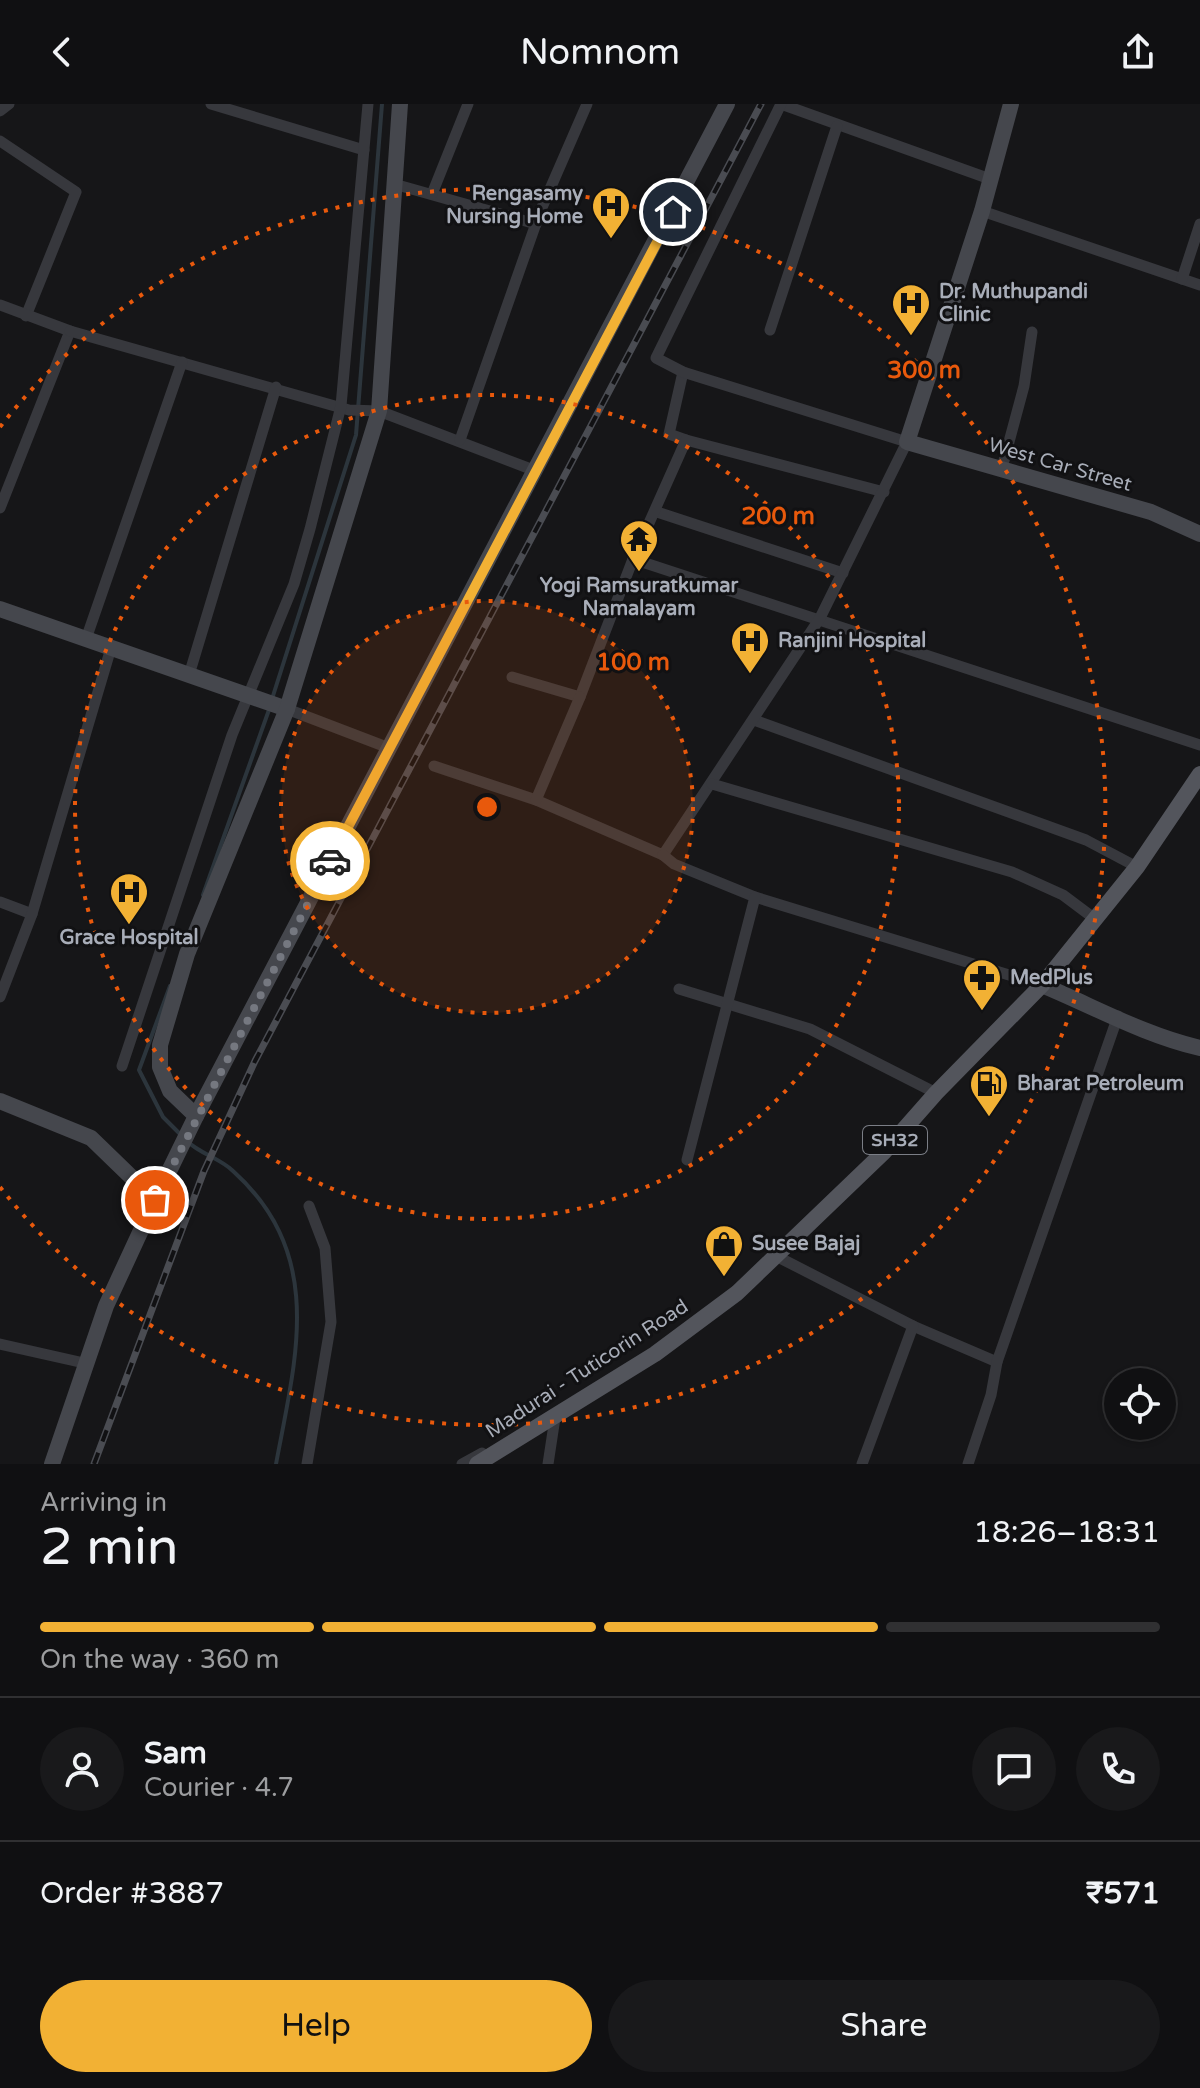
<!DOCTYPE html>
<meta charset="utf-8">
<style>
body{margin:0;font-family:"Varela Round",sans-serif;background:#19191b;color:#f1f3f6;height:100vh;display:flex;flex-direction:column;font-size:30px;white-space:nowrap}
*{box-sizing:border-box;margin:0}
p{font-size:26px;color:#9c9d9f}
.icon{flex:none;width:44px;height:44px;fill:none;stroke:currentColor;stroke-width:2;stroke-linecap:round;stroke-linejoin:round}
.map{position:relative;height:1360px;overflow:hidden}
.sheet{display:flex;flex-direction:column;background:#101012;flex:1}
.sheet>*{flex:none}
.controls{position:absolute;left:1104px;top:1264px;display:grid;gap:16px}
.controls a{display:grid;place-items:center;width:72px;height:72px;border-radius:50%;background:#101012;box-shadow:0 2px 6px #0004,0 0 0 2px #303032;font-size:40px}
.pin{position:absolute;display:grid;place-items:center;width:68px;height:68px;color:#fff;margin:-34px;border:4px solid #fff;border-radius:50%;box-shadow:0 2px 8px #0007}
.courier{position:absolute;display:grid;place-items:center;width:80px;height:80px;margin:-40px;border:6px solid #f2b134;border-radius:50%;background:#fff;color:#222;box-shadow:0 2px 10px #0007}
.overview em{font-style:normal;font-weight:600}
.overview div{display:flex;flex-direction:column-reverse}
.overview{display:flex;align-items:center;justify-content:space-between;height:136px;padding:0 40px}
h1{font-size:52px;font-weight:600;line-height:60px}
.bar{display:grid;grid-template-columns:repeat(4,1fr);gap:12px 8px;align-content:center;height:96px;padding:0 40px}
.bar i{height:10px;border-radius:6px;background:#303032}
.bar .current{background:#f2b134}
.bar p{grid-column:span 4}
.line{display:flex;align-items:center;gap:20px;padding:0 40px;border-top:2px solid #303032}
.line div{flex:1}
.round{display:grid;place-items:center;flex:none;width:84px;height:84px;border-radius:42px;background:#19191b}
.primary-button{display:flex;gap:16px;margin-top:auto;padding:16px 40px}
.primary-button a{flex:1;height:92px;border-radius:48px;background:#f2b134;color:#111;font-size:32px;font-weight:600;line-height:92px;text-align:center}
.primary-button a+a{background:#19191b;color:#f1f3f6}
header{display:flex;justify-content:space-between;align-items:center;height:104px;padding:0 40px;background:#101012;font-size:36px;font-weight:600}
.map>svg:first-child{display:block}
</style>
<header><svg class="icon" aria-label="back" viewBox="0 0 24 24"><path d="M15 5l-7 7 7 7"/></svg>Nomnom<svg class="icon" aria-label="share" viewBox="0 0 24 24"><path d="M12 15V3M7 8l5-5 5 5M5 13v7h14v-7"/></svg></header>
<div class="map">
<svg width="1200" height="1360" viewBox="0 0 1200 1360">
<rect width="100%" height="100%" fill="#161618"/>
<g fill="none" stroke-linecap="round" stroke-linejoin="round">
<g stroke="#2c353c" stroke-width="4">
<path d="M272,595L356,331L382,0"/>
<path d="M203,791L270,603"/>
<path d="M170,882L139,966L163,1013L181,1031"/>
<path d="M187,1037C200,1050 220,1054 233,1067C326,1151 296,1253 276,1360"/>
</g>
<g stroke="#37383d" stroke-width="11">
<path d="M211,0L364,46"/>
<path d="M781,0L990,75"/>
<path d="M0,7L9,0"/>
<path d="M0,37L76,88L26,212"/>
<path d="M394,80L536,120"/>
<path d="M432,90L468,0"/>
<path d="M982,107L1200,181"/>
<path d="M1182,175L1200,120"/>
<path d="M0,201L70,227L0,404"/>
<path d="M770,226L837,22"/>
<path d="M70,227L349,306L379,307L536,367"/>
<path d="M683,268L669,330L686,336"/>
<path d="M460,336L540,108L587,0"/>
<path d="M1002,364L1024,282L1032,228"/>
<path d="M657,408L843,469"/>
<path d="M633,455L1200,641"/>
<path d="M86,535L182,258"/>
<path d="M189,571L276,283"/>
<path d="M512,573L580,593L633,455L686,336L884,388"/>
<path d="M287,605L389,644"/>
<path d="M754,616L1086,736L1137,763"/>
<path d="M434,662L536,696L663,751L820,514L907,338L683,268L656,254L781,0"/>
<path d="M712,680L1012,768L1063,791L1095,815"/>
<path d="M536,696L580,593"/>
<path d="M663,751L674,760L755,793L1042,881"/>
<path d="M0,798L32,810"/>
<path d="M679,885L810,925L936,989"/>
<path d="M0,893L32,810L111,544"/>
<path d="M122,962L232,631L294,480L310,425L341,302L368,0"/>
<path d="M687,1056L755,793"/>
<path d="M776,1152L913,1222L997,1258"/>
<path d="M0,1240L84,1259"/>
<path d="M307,1360L331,1218L325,1144L309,1102"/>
<path d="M462,1360L482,1349"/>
<path d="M548,1360L555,1314H550"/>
<path d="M862,1360L913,1222"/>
<path d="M968,1360L991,1291L997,1258L1118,912"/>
</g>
<g stroke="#45474d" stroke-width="16">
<path d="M1011,0L982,107L907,338L1151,408L1200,430"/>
<path d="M0,505L287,605"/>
<path d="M1042,881C1095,903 1144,931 1200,944"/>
<path d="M0,997L91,1034L155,1096L106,1202L52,1360"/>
<path d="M196,1012L727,0"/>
<path d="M155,1096L196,1012L170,987L160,963V941L187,850L287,605L379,307L400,0"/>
</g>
<path stroke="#53555c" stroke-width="16" d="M477,1360L655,1250L737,1189L884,1048L936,989L1042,881L1137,763L1200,670"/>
<g stroke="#4a4c52" stroke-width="7">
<path id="rail" d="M94,1360L204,1067L255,957L761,0"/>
</g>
<use href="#rail" stroke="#111113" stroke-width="4" stroke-dasharray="12" stroke-linecap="butt"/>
</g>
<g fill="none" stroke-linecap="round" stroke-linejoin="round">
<path stroke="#757880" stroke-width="8" stroke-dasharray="0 14.4" d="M155,1096L330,757"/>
<path stroke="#f2b134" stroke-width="10" d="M330,757L673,108"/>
</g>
<circle cx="487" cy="703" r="206" fill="#e8590c" fill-opacity=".12"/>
<g fill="none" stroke="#e8590c" stroke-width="4" stroke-dasharray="4 8">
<circle cx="487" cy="703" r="206"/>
<circle cx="487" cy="703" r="412"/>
<path d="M0 323A618 618 0 1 1 0 1083"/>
</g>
<defs>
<g id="hospital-pin" transform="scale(2)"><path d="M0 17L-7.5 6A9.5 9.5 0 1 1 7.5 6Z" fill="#f2b134" stroke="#111113"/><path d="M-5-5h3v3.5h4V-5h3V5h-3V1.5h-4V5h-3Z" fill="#111"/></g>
<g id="temple-pin" transform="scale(2)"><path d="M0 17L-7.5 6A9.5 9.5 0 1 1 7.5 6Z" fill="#f2b134" stroke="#111113"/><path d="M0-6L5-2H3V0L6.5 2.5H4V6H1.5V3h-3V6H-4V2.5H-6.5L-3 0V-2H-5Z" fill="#111"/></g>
<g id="pharmacy-pin" transform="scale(2)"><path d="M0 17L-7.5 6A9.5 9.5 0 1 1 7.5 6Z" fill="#f2b134" stroke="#111113"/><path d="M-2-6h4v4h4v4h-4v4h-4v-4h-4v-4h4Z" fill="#111"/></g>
<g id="fuel-pin" transform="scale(2)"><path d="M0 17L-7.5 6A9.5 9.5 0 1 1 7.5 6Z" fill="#f2b134" stroke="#111113"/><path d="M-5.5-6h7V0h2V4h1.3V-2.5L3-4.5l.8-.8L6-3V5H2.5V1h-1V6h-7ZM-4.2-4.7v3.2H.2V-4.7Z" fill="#111"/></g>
<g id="shop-pin" transform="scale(2)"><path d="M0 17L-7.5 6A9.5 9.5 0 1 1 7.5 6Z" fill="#f2b134" stroke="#111113"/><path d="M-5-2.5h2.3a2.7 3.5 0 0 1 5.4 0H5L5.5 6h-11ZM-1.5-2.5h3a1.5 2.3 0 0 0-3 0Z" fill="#111"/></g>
</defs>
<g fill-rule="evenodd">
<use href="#hospital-pin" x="611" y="102"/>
<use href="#hospital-pin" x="911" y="199"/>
<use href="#temple-pin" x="639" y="435"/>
<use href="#hospital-pin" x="750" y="537"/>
<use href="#hospital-pin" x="129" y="788"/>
<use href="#pharmacy-pin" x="982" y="874"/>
<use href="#fuel-pin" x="989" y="980"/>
<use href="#shop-pin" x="724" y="1140"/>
</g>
<g text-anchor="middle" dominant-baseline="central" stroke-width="6" stroke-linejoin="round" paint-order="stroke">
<rect fill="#111113" stroke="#7b7e86" stroke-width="2" x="863" y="1022" width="64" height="28" rx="6"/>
<g font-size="18" font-weight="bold" fill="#a8adb8">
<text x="895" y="1036">SH32</text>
</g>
<g font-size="20" font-weight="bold" fill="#a8adb8" stroke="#111113" text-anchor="start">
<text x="583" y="90" text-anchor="end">Rengasamy<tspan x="583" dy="23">Nursing Home</tspan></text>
<text x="939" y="188">Dr. Muthupandi<tspan x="939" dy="23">Clinic</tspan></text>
<text x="639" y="482" text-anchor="middle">Yogi Ramsuratkumar<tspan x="639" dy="23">Namalayam</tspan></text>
<text x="778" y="537">Ranjini Hospital</text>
<text x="129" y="834" text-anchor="middle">Grace Hospital</text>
<text x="1010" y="874">MedPlus</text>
<text x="1017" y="980">Bharat Petroleum</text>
<text x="752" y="1140">Susee Bajaj</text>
</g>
<g font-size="20" fill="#a8adb8" stroke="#111113">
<text transform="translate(1060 361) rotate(16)">West Car Street</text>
<text transform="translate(587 1265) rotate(-33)">Madurai - Tuticorin Road</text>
</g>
</g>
<circle cx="487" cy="703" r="12" fill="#e8590c" stroke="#111113" stroke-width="4"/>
<g font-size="24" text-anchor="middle" font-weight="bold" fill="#e8590c" stroke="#111113" stroke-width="6" stroke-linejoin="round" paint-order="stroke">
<text x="924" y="274">300 m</text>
<text x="778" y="420">200 m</text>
<text x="633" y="566">100 m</text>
</g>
</svg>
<div class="controls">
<a><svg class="icon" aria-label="locate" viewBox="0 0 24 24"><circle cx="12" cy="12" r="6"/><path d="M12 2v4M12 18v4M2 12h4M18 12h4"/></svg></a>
</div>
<div class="pin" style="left:155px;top:1096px;background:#ea580c"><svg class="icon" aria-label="bag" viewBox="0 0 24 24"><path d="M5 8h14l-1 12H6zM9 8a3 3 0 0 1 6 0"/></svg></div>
<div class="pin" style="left:673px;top:108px;background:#1f2937"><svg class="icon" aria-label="home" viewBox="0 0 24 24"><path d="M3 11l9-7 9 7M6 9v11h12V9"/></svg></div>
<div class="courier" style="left:330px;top:757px"><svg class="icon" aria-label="car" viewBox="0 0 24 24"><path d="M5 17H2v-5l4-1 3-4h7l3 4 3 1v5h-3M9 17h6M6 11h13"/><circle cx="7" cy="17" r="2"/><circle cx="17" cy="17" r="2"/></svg></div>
</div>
<section class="sheet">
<div class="overview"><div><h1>2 min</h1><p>Arriving in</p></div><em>18:26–18:31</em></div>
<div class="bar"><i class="current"></i><i class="current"></i><i class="current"></i><i></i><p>On the way · 360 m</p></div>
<div class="line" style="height:144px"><a class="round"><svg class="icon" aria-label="person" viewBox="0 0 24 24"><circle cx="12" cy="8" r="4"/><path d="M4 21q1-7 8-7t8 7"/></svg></a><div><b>Sam</b><p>Courier · 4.7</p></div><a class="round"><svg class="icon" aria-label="chat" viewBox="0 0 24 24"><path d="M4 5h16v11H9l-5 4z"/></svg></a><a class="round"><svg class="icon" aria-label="phone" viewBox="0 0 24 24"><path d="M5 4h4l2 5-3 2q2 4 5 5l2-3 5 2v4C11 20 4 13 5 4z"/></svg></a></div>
<div class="line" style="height:104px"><div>Order #3887</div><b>₹571</b></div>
<div class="primary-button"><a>Help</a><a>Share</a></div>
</section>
